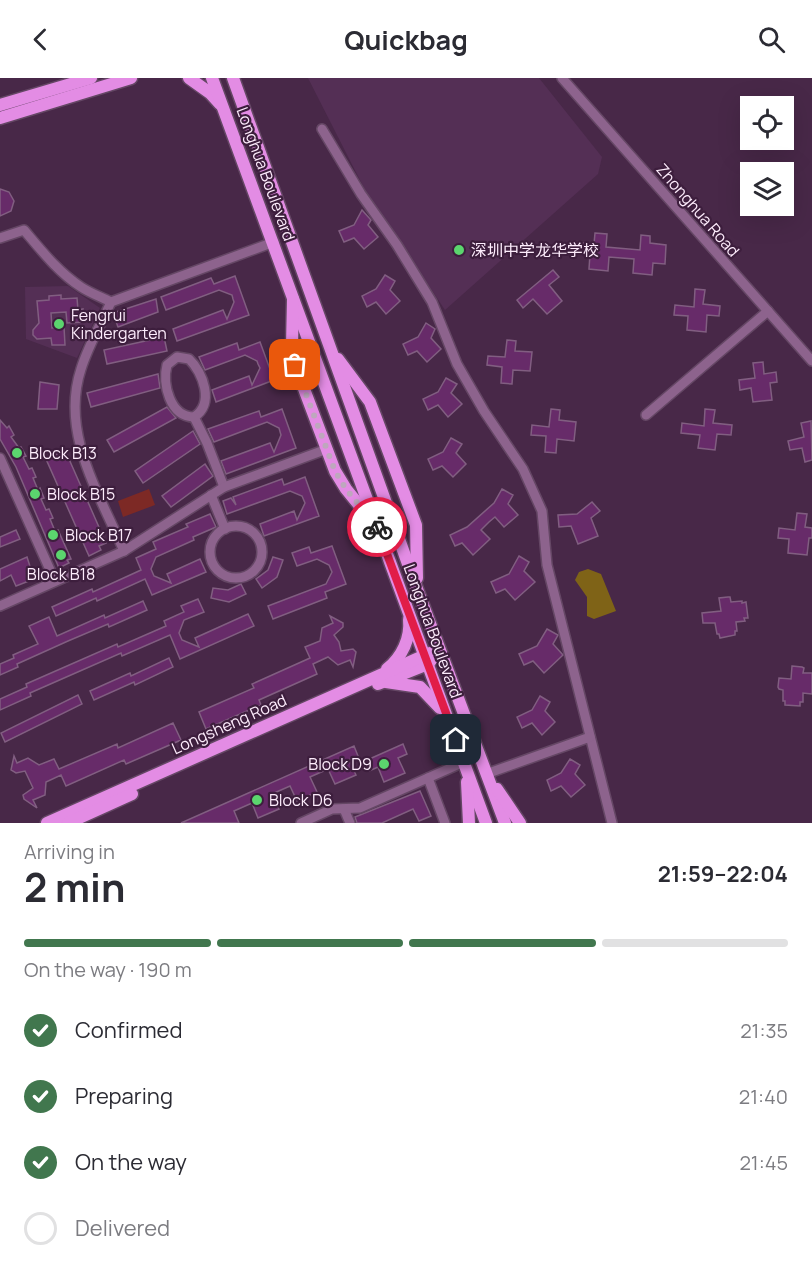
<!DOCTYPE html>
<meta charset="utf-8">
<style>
body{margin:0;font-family:Manrope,"Noto Sans SC",sans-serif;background:#f2f2f3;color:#2b2b33;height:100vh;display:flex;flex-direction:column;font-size:22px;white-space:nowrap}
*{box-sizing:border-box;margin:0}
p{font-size:20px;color:#7c7c81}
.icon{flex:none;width:33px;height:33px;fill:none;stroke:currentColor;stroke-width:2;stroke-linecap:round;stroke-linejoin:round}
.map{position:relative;height:745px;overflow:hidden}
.sheet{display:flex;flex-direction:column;background:#fff;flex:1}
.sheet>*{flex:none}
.controls{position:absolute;left:740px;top:18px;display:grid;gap:12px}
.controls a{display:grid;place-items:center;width:54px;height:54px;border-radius:0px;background:#fff;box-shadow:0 6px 24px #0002;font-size:30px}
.pin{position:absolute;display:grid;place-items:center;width:51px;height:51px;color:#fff;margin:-26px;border-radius:12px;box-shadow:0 3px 9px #0006}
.courier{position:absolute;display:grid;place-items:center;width:60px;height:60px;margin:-30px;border:4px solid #e11d48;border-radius:50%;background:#fff;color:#222;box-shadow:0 2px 8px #0007}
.head em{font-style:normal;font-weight:700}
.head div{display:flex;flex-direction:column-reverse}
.head{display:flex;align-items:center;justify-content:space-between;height:102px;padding:0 24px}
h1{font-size:39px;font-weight:700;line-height:45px}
.bar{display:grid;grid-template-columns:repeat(4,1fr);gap:9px 6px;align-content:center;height:72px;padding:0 24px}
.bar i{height:8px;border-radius:4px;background:#e1e1e2}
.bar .on{background:#41774e}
.bar p{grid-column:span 4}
ol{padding:0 24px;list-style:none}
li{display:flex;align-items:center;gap:18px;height:66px}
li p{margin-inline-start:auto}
li .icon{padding:6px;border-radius:50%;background:#41774e;color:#fff;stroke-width:4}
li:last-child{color:#7c7c81}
li i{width:33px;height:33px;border:3px solid #e1e1e2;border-radius:50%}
header{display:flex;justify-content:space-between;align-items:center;height:78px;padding:0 24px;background:#fff;font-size:27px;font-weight:700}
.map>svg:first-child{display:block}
</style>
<header><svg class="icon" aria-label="back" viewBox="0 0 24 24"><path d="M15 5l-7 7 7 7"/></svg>Quickbag<svg class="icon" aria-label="search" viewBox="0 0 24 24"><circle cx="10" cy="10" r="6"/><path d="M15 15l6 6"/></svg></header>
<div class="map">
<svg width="812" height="745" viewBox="0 0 812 745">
<rect width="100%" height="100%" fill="#482848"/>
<g fill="#542f55">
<path d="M308,0H539L602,79L598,96L445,232L365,112Z"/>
<path d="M68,208L100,230L77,280L26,261L25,209Z"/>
</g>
<path fill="#7d2925" d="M149,411L155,427L123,439L118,423Z"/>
<path fill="#7f6317" d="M588,491L601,496L616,533L594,541L587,538V519L575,502L579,494Z"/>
<g fill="#672b69" stroke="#815e81" stroke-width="1.5">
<path d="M0,111L9,114L14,123L11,133L0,138Z"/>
<path d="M362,132L371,142L368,147L378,159L364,171L354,160L344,164L339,153L354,147Z"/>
<path d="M595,155L607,156L606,169L640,172L641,157L650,158V165L666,167L665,186L653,185L652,197L633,195L634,181L609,179L608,193L589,191L590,176L581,175L582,165L594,166Z"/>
<path d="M553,192L559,199L549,207L562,223L547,236L533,221L523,230L517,222Z"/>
<path d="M385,197L395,203L390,212L400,223L386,236L376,224L367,229L362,218L376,211Z"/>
<path d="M235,198L249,237L177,263L173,251L223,232L227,241L234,224L233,221L232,217L219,212L166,232L161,219L211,200L214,206Z"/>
<path d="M695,211L705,212L703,226L720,228L719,238L707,237L706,254L687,252L688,238L674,237L675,227L694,229Z"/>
<path d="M61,217V221L77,220L78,232L83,231L84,244L67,245L66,234L51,235L52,250L64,249L65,267H52L51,260L37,261L33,257V252L39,245L37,223L49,222V218Z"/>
<path d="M156,221L158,234L118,249L113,235Z"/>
<path d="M426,245L435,251L431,260L441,271L427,284L417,273L408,277L403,266L418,259Z"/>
<path d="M164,259L167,273L107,286L104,272Z"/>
<path d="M507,262L516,263L515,273L532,274L530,293L513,292L512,306L501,305L502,289L487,287L488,278L505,279Z"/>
<path d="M260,264L274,302L216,324L212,312L249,298L252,307L260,290L258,286L257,283L245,277L205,292L199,279L237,265L239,272Z"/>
<path d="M763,284L764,296L776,294L777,304L770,305L772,322L753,324L751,310L740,312L739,302L755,300L753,285Z"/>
<path d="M158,296L160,310L91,329L87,315Z"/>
<path d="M446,300L457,306L451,315L462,326L448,339L438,327L428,332L423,321L438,314Z"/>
<path d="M40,304L59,307L57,331H38Z"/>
<path d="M167,329L176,340L114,374L107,362Z"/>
<path d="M282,331L296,370L226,396L221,383L270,365L274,374L281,357L279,350L267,344L214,364L208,351L259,333L261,339Z"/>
<path d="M551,331L560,332L559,342L576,344L574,363L557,361L556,375L545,374L546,358L531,357L532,347L549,349Z"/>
<path d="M705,331L715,332L713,345L732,347L731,357L717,356L715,372L698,370L700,357L681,355L682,345L704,348Z"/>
<path d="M0,342L7,350L9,348L14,357L11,359L19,370L21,369L26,378L23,379L29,391L32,390L36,399L33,400L38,412L40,410L44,420L41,421L46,432L49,431L53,440L50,441L55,453L58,452L71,481L67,482L69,485L59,490L16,389L0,361Z"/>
<path d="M811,343L812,382L805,384L802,370L790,372L788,363L804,359L801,345Z"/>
<path d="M193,353L200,366L143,405L135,393Z"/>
<path d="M451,360L462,366L456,375L466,386L453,399L442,388L433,392L428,381L443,374Z"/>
<path d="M65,372L106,465L99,468L101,472L89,478L46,381Z"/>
<path d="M205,386L213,398L171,429L162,418Z"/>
<path d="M305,399L319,438L264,458L260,446L294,433L297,442L305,425L302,418L290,413L227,436L223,423L231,420L236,427L233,419L282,401L284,407Z"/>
<path d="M502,411L513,417L508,426L518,437L504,449L495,439L489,444L481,452L490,461L473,477L462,465L455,468L450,457L467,449L494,425Z"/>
<path d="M592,424L600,433L591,440L598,458L578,466L571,448L559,449L558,437L577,436Z"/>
<path d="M797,435L807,436L805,449L812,450V460H809L807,477L788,475L789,461L778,460L779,450L795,452Z"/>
<path d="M210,436L216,449L193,459L194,462L156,479L151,491L154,498L171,505L167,496L200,481L206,494L152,517L145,501L97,523L96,520L56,538L52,529L92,511L93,514L141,492L136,480L156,471L153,464L188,449L186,446Z"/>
<path d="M16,452L20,461L0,469V459Z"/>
<path d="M332,468L346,506L325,514L327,520L273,541L268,528L326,506L332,494L329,487L317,481L297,488L292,475L309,469L311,475Z"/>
<path d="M519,478L529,484L524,493L535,504L515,522L505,511L496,515L491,504L509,496Z"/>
<path d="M27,479L34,501L16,508L11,497L0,503V491Z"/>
<path d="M273,479L283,482L277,499L262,510L256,501L268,492Z"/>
<path d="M241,506L246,516L229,524L211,520L213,510L228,512Z"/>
<path d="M728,519H730L731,524L742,523V525L746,524L748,540H744L745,543L736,544L737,553H735V557L720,560L719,556H717L715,545H703L702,535L721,533L719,520Z"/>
<path d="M198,521L204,534L184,542L179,555L182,562L199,569L195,560L248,536L254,548L180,581L170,557L122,578L121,575L80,593L30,615L31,618L0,632V621L27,609L26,606L117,566L118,569L166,548L164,543L184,534L181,528Z"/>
<path d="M143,523L147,532L109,549L108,546L68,563L17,586L18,589L0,597V586L14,580L13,577L38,566L29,548L49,539L57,558L104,537L105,540Z"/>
<path d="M330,538L343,545V549L334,557L339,564L341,573L353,571L356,574L353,589L350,582L338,587L328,579L313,586L317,596L259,622L261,627L206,651L199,634L254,610L252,606L310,580L305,569L320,563L322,550L333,545Z"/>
<path d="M547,551L558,557L553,566L563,577L544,595L533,583L524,587L519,576L537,568Z"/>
<path d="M169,580L173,589L135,607L134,604L94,622L90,613L130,595L131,598Z"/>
<path d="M792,588L802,589L804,590L803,595H812V616L803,615V624H800V628L785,627V623H783V612L779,611L778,609L779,600L791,601Z"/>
<path d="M78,617L82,626L5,664L1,655Z"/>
<path d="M540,618L550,624L545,633L555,644L542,657L532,645L522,650L517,639L532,632Z"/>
<path d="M173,645L181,662L126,686L124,682L66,708L61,697L46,704L45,717L33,722L37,730L24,721L23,717L33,710L25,693L16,695L11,692L14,678L17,685L28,680L39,687L54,681L59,691L117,666L118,670Z"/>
<path d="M403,666L407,676L398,680L405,695L384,704L378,689L369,693L365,683Z"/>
<path d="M354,668L358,678L349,682L356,697L335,706L328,691L310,699L317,714L297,723L290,708L272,716L279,731L258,740L252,725L234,733L239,745H181Z"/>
<path d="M570,681L580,687L575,696L585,707L571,719L561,708L551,713L547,702L561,695Z"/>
<path d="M420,713L431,738L419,743L413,731L382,745H357L355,739Z"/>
</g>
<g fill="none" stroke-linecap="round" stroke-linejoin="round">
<g stroke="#654765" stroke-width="12">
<g id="minor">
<path d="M562,0L812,283"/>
<path d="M322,51L361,116L397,167L432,224L457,286L484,333L523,391L542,433L547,487L612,745"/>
<path d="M0,160L24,152C41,172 58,194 81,209C90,215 101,219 111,224"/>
<path d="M177,279L189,281C203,294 215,326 194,339C170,339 162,306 167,287Z"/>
<path d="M646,337L768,233"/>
<path d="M194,339L207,365L224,409"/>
<path d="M0,380L55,503"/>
<path d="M211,417L225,451"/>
<circle cx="236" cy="474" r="26"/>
<path d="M124,473C99,415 60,355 81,291C88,268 101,246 111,224L274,164"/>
<path d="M0,528L124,473L224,409L327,371"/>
<path d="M486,696L590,659"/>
<path d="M428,700L445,745"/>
<path d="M344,731L350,745"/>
<path d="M301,745L332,731L360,730L464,684"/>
</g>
</g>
<g stroke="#654765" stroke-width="15">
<g id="major">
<path d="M189,0L210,15L220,26"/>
<path d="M212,0L486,745"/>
<path d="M233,0L417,511L505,745"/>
<path d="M0,27L91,0"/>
<path d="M0,40L131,0"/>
<path d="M293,221L292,268L295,287L335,393L346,411L373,444"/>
<path d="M338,281L370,324L416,447L417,500"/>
<path d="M387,591C402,579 411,560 409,541"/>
<path d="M386,604L420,609L440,630"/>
<path d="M378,606L428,586L432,581"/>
<path d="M467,704L469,745"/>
<path d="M497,711L520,745"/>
<path d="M47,745L430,575"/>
<path d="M68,745L132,716"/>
</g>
</g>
<use href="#minor" stroke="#8d638d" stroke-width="9"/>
<use href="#major" stroke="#e38ce4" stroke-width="12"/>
</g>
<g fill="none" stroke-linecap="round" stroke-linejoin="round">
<path stroke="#bea7bd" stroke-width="6" stroke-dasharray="0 10.8" d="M295,287L335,393L346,411L377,449"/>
<path stroke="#e11d48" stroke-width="8" d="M377,449L456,662"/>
</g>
<g fill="#5bd56e" stroke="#3d1e3d" stroke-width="2">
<circle cx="459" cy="172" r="6"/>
<circle cx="59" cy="246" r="6"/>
<circle cx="17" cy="375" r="6"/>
<circle cx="35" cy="416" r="6"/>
<circle cx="53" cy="457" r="6"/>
<circle cx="61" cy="477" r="6"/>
<circle cx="384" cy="686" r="6"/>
<circle cx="257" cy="722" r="6"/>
</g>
<g text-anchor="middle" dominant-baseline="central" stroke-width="4.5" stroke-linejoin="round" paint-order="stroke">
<g font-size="16" fill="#fdecfc" stroke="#3d1e3d">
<text transform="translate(266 96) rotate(70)">Longhua Boulevard</text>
<text transform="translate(698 132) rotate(49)">Zhonghua Road</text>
<text transform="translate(433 553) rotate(70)">Longhua Boulevard</text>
<text transform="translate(229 646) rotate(-24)">Longsheng Road</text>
</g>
<g font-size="16" fill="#fdecfc" stroke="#3d1e3d" text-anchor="start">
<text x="471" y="172">深圳中学龙华学校</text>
<text x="71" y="237">Fengrui<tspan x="71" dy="18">Kindergarten</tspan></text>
<text x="29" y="375">Block B13</text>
<text x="47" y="416">Block B15</text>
<text x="65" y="457">Block B17</text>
<text x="61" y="496" text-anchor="middle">Block B18</text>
<text x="372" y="686" text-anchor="end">Block D9</text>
<text x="269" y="722">Block D6</text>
</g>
</g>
</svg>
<div class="controls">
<a><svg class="icon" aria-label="locate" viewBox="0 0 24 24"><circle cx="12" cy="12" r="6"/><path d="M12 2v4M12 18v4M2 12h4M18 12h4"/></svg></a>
<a><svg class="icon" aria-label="layers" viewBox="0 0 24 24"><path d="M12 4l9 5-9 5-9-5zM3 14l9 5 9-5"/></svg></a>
</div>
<div class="pin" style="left:295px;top:287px;background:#ea580c"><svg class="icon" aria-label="bag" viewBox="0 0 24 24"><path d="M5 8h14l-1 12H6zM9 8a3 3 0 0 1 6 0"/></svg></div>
<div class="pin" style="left:456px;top:662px;background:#1f2937"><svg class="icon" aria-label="home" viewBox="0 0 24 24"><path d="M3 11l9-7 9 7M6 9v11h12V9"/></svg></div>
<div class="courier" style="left:377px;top:449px"><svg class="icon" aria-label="bike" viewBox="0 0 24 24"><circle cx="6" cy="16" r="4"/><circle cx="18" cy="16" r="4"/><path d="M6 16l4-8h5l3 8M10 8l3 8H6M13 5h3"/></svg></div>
</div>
<section class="sheet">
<div class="head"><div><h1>2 min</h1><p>Arriving in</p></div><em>21:59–22:04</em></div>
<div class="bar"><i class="on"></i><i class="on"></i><i class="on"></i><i></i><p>On the way · 190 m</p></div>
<ol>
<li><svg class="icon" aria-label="check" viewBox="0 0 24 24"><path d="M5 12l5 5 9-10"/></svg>Confirmed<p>21:35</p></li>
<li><svg class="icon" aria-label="check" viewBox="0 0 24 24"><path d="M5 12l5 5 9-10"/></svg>Preparing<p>21:40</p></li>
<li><svg class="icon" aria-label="check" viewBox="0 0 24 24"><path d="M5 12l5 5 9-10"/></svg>On the way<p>21:45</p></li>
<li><i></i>Delivered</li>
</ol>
</section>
